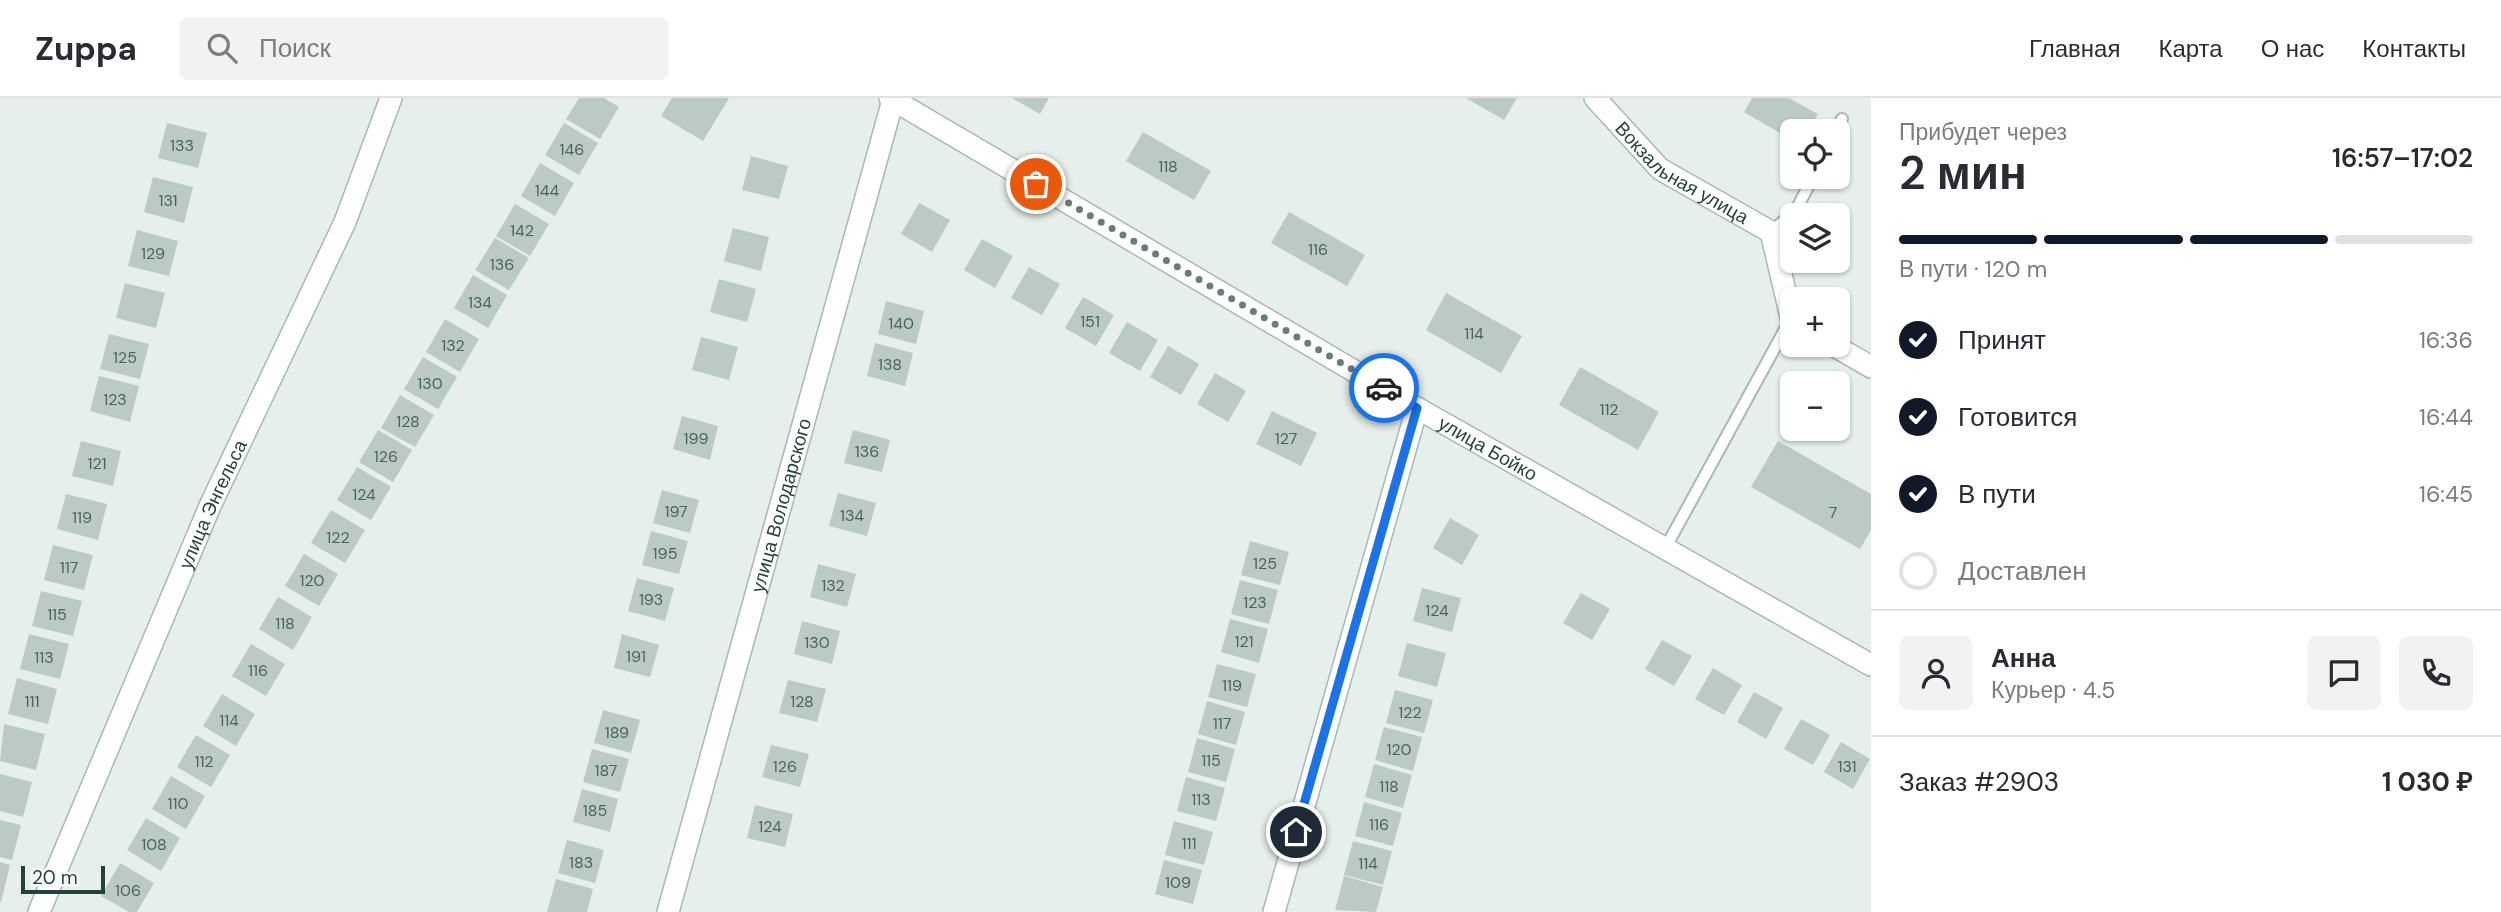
<!DOCTYPE html>
<html lang="ru">
<meta charset="utf-8">
<style>
body{margin:0;font-family:"DM Sans",sans-serif;background:#f2f2f3;color:#2b2b33;height:100vh;display:flex;flex-direction:column;font-size:26px;white-space:nowrap}
*{box-sizing:border-box;margin:0}
p{font-size:23px;color:#7c7c81}
.icon{flex:none;width:38px;height:38px;fill:none;stroke:currentColor;stroke-width:2;stroke-linecap:round;stroke-linejoin:round}
.map{position:relative;flex:1;overflow:hidden}
.panel{display:flex;flex-direction:column;background:#fff;width:630px}
.panel>*{flex:none}
.fabs{position:absolute;left:1780px;top:21px;display:grid;gap:14px}
.fabs a{display:grid;place-items:center;width:70px;height:70px;border-radius:10px;background:#fff;box-shadow:0 2px 5px #0004;font-size:35px}
.scale{position:absolute;left:21px;bottom:18px;width:84px;box-sizing:border-box;padding-left:7px;border:4px solid #24423a;border-top:0;font-size:19px;line-height:24px;white-space:nowrap;color:#24423a;-webkit-text-stroke:5px #f7fbf9;paint-order:stroke}
.pin{position:absolute;display:grid;place-items:center;width:60px;height:60px;color:#fff;margin:-30px;border:4px solid #fff;border-radius:50%;box-shadow:0 2px 7px #0007}
.courier{position:absolute;display:grid;place-items:center;width:70px;height:70px;margin:-35px;border:5px solid #1a73e8;border-radius:50%;background:#fff;color:#222;box-shadow:0 2px 9px #0007}
.summary em{font-style:normal;font-weight:600}
.summary div{display:flex;flex-direction:column-reverse}
.summary{display:flex;align-items:center;justify-content:space-between;height:119px;padding:0 28px}
h1{font-size:46px;font-weight:600;line-height:52px}
.bar{display:grid;grid-template-columns:repeat(4,1fr);gap:10px 7px;align-content:center;height:84px;padding:0 28px}
.bar i{height:9px;border-radius:5px;background:#e1e1e2}
.bar .current{background:#111827}
.bar p{grid-column:span 4}
.line{display:flex;align-items:center;gap:18px;padding:0 28px;border-top:2px solid #e1e1e2}
.line div{flex:1}
.round{display:grid;place-items:center;flex:none;width:74px;height:74px;border-radius:10px;background:#f2f2f3}
ol{padding:0 28px;list-style:none}
li{display:flex;align-items:center;gap:21px;height:77px}
li p{margin-inline-start:auto}
li .icon{padding:7px;border-radius:50%;background:#111827;color:#fff;stroke-width:4}
li:last-child{color:#7c7c81}
li i{width:38px;height:38px;border:4px solid #e1e1e2;border-radius:50%}
header{display:flex;align-items:center;gap:42px;box-sizing:border-box;height:98px;padding:0 35px;background:#fff;border-bottom:2px solid #e1e1e2}
header strong{font-size:33px}
nav{display:flex;gap:38px;margin-inline-start:auto;font-size:24px}
.search{width:490px;height:63px;background:#f2f2f3;display:flex;align-items:center;gap:18px;box-sizing:border-box;padding:0 24px;border-radius:10px;color:#7c7c81;font-size:26px}
main{display:flex;flex:1;min-height:0}
.map>svg:first-child{display:block}
</style>
<header>
<strong>Zuppa</strong>
<div class="search"><svg class="icon" aria-label="search" viewBox="0 0 24 24"><circle cx="10" cy="10" r="6"/><path d="M15 15l6 6"/></svg>Поиск</div>
<nav><a>Главная</a><a>Карта</a><a>О нас</a><a>Контакты</a></nav>
</header>
<main>
<div class="map">
<svg width="1871" height="814" viewBox="0 0 1871 814">
<rect width="100%" height="100%" fill="#e6efeb"/>
<g fill="#bbcac4">
<path d="M579,0H604L619,9L600,41L566,21Z"/>
<path d="M672,0H729L703,43L661,18Z"/>
<path d="M1012,0H1049L1040,16Z"/>
<path d="M1466,0H1517L1504,22Z"/>
<path d="M1752,0H1789L1818,16L1808,33H1792V42L1744,14Z"/>
<path d="M167,25L207,35L198,70L158,60Z"/>
<path d="M564,25L598,45L579,77L545,57Z"/>
<path d="M1143,34L1211,73L1194,102L1126,63Z"/>
<path d="M751,58L788,68L779,101L742,92Z"/>
<path d="M540,65L574,85L555,118L521,98Z"/>
<path d="M153,79L193,89L184,125L144,114Z"/>
<path d="M919,105L950,122L932,154L901,136Z"/>
<path d="M515,106L549,126L530,158L496,138Z"/>
<path d="M1289,114L1365,157L1347,188L1271,145Z"/>
<path d="M733,130L769,139L761,173L724,163Z"/>
<path d="M137,132L178,143L169,178L128,168Z"/>
<path d="M495,140L529,160L509,192L475,172Z"/>
<path d="M982,141L1013,158L995,190L964,172Z"/>
<path d="M1029,169L1060,186L1042,217L1011,200Z"/>
<path d="M473,177L507,197L488,230L454,210Z"/>
<path d="M719,181L756,191L747,224L710,214Z"/>
<path d="M125,185L165,195L156,230L116,220Z"/>
<path d="M1446,195L1522,238L1501,275L1426,232Z"/>
<path d="M1083,199L1114,217L1096,248L1065,230Z"/>
<path d="M886,203L924,213L916,246L878,236Z"/>
<path d="M445,221L479,241L460,274L426,254Z"/>
<path d="M1127,224L1158,242L1140,273L1109,255Z"/>
<path d="M109,236L149,246L140,281L100,271Z"/>
<path d="M701,239L738,249L729,282L692,272Z"/>
<path d="M875,245L913,255L905,288L867,278Z"/>
<path d="M1168,248L1199,266L1181,297L1150,279Z"/>
<path d="M423,259L457,279L438,311L404,291Z"/>
<path d="M1580,269L1659,314L1638,352L1559,307Z"/>
<path d="M1215,275L1246,293L1228,324L1197,306Z"/>
<path d="M99,278L139,288L130,324L90,313Z"/>
<path d="M400,297L434,317L415,349L381,330Z"/>
<path d="M1272,313L1317,335L1301,368L1256,346Z"/>
<path d="M682,318L718,328L710,362L673,351Z"/>
<path d="M378,332L412,352L393,384L359,364Z"/>
<path d="M853,332L890,342L882,374L844,365Z"/>
<path d="M81,343L121,353L113,388L72,378Z"/>
<path d="M1778,343L1871,396V432L1860,451L1751,389Z"/>
<path d="M357,369L391,389L371,422L337,402Z"/>
<path d="M662,392L699,402L690,435L653,425Z"/>
<path d="M838,395L876,405L867,438L829,428Z"/>
<path d="M66,396L107,406L98,442L57,431Z"/>
<path d="M331,412L365,432L345,465L311,445Z"/>
<path d="M1450,420L1479,437L1462,467L1433,450Z"/>
<path d="M651,433L688,443L679,476L642,467Z"/>
<path d="M1250,443L1289,454L1280,487L1241,477Z"/>
<path d="M53,447L93,457L84,492L44,482Z"/>
<path d="M304,456L338,476L319,508L285,488Z"/>
<path d="M818,466L856,476L847,509L810,499Z"/>
<path d="M637,480L674,490L665,523L628,513Z"/>
<path d="M1240,482L1278,492L1269,526L1231,516Z"/>
<path d="M1422,490L1461,500L1452,534L1413,523Z"/>
<path d="M41,493L82,503L73,538L32,528Z"/>
<path d="M1581,495L1610,511L1592,542L1563,525Z"/>
<path d="M278,499L312,519L293,552L259,531Z"/>
<path d="M1230,521L1268,531L1259,565L1221,554Z"/>
<path d="M802,523L840,533L832,566L794,556Z"/>
<path d="M29,536L69,546L60,581L20,571Z"/>
<path d="M622,536L659,547L650,579L614,570Z"/>
<path d="M1662,542L1692,558L1674,588L1645,571Z"/>
<path d="M1407,545L1446,555L1437,589L1398,578Z"/>
<path d="M251,546L285,566L266,598L232,578Z"/>
<path d="M1217,566L1256,576L1247,609L1208,599Z"/>
<path d="M1713,570L1742,587L1724,617L1695,601Z"/>
<path d="M17,580L57,591L48,626L8,616Z"/>
<path d="M788,582L826,591L817,624L779,615Z"/>
<path d="M1395,592L1433,602L1424,635L1386,625Z"/>
<path d="M1754,594L1783,610L1766,641L1737,624Z"/>
<path d="M222,596L255,616L236,648L203,628Z"/>
<path d="M1207,603L1245,614L1236,647L1198,636Z"/>
<path d="M603,612L640,622L631,655L594,645Z"/>
<path d="M1801,621L1830,637L1813,667L1784,651Z"/>
<path d="M4,626L45,636L36,672L0,663Z"/>
<path d="M1384,629L1422,639L1413,673L1375,662Z"/>
<path d="M196,637L230,657L211,689L177,669Z"/>
<path d="M1197,640L1235,651L1226,684L1188,674Z"/>
<path d="M1841,644L1870,661L1853,691L1824,674Z"/>
<path d="M771,647L809,656L800,689L762,679Z"/>
<path d="M592,651L629,661L620,694L583,684Z"/>
<path d="M1374,666L1412,677L1403,710L1365,699Z"/>
<path d="M0,676L32,684L23,719L0,713Z"/>
<path d="M171,678L205,698L186,731L152,711Z"/>
<path d="M1186,679L1225,690L1216,723L1177,713Z"/>
<path d="M582,691L618,701L610,734L573,724Z"/>
<path d="M1364,704L1402,715L1393,748L1355,738Z"/>
<path d="M755,707L793,716L785,749L747,740Z"/>
<path d="M146,720L180,740L161,773L127,752Z"/>
<path d="M0,722L21,727L12,762L0,759Z"/>
<path d="M1174,723L1213,734L1204,767L1165,757Z"/>
<path d="M567,742L604,752L595,785L558,775Z"/>
<path d="M1353,743L1392,753L1383,787L1344,777Z"/>
<path d="M1164,762L1202,772L1193,806L1155,796Z"/>
<path d="M0,764L10,767L1,804H0Z"/>
<path d="M120,765L154,785L137,814H129L101,798Z"/>
<path d="M1344,778L1383,789L1376,814L1335,812Z"/>
<path d="M556,781L593,791L587,814H547Z"/>
</g>
<g fill="none" stroke-linecap="round" stroke-linejoin="round">
<g stroke="#a8b8b2" stroke-width="14">
<g id="lane">
<path d="M1836,33L1842,21"/>
<path d="M1771,134L1796,112L1813,79"/>
<path d="M1666,449L1790,222"/>
</g>
</g>
<g stroke="#a8b8b2" stroke-width="24">
<g id="street">
<path id="s1" d="M890,0L1417,310L1871,567"/>
<path id="s2" d="M1595,0L1660,71L1771,134L1792,223"/>
<path d="M1833,247L1871,269"/>
<path id="s3" d="M39,814L210,408L345,124L391,0"/>
<path id="s4" d="M668,814L893,2"/>
<path d="M1274,814L1417,310"/>
</g>
</g>
<use href="#lane" stroke="#fff" stroke-width="10"/>
<use href="#street" stroke="#fff" stroke-width="21"/>
</g>
<g fill="none" stroke-linecap="round" stroke-linejoin="round">
<path stroke="#687f78" stroke-width="7" stroke-dasharray="0 12.6" d="M1036,86L1384,290"/>
<path stroke="#1a73e8" stroke-width="9" d="M1296,734L1417,310L1384,290"/>
</g>
<g text-anchor="middle" dominant-baseline="central" stroke-width="5" stroke-linejoin="round" paint-order="stroke">
<g font-size="16" fill="#4a645c">
<text x="182" y="47">133</text>
<text x="572" y="51">146</text>
<text x="1168" y="68">118</text>
<text x="547" y="92">144</text>
<text x="168" y="102">131</text>
<text x="522" y="132">142</text>
<text x="1318" y="151">116</text>
<text x="153" y="155">129</text>
<text x="502" y="166">136</text>
<text x="480" y="204">134</text>
<text x="1090" y="223">151</text>
<text x="901" y="225">140</text>
<text x="1474" y="235">114</text>
<text x="453" y="247">132</text>
<text x="125" y="259">125</text>
<text x="890" y="266">138</text>
<text x="430" y="285">130</text>
<text x="115" y="301">123</text>
<text x="1609" y="311">112</text>
<text x="408" y="323">128</text>
<text x="696" y="340">199</text>
<text x="1286" y="340">127</text>
<text x="867" y="353">136</text>
<text x="386" y="358">126</text>
<text x="97" y="365">121</text>
<text x="364" y="396">124</text>
<text x="676" y="413">197</text>
<text x="1833" y="414">7</text>
<text x="852" y="417">134</text>
<text x="82" y="419">119</text>
<text x="338" y="439">122</text>
<text x="665" y="455">195</text>
<text x="1265" y="465">125</text>
<text x="69" y="469">117</text>
<text x="312" y="482">120</text>
<text x="833" y="487">132</text>
<text x="651" y="501">193</text>
<text x="1255" y="504">123</text>
<text x="1437" y="512">124</text>
<text x="57" y="516">115</text>
<text x="285" y="525">118</text>
<text x="1244" y="543">121</text>
<text x="817" y="544">130</text>
<text x="636" y="558">191</text>
<text x="44" y="559">113</text>
<text x="258" y="572">116</text>
<text x="1232" y="587">119</text>
<text x="32" y="603">111</text>
<text x="802" y="603">128</text>
<text x="1410" y="614">122</text>
<text x="229" y="622">114</text>
<text x="1222" y="625">117</text>
<text x="617" y="634">189</text>
<text x="1399" y="651">120</text>
<text x="1211" y="662">115</text>
<text x="204" y="663">112</text>
<text x="785" y="668">126</text>
<text x="1847" y="668">131</text>
<text x="606" y="672">187</text>
<text x="1389" y="688">118</text>
<text x="1201" y="701">113</text>
<text x="178" y="705">110</text>
<text x="595" y="712">185</text>
<text x="1379" y="726">116</text>
<text x="770" y="728">124</text>
<text x="1189" y="745">111</text>
<text x="154" y="746">108</text>
<text x="581" y="764">183</text>
<text x="1368" y="765">114</text>
<text x="1178" y="784">109</text>
<text x="128" y="792">106</text>
</g>
<g font-size="19" fill="#24423a" stroke="#f7fbf9">
<text stroke="none"><textPath href="#s2" startOffset="116">Вокзальная улица</textPath></text>
<text stroke="none"><textPath href="#s1" startOffset="693">улица Бойко</textPath></text>
<text stroke="none"><textPath href="#s3" startOffset="443">улица Энгельса</textPath></text>
<text stroke="none"><textPath href="#s4" startOffset="422">улица Володарского</textPath></text>
</g>
</g>
</svg>
<div class="fabs">
<a><svg class="icon" aria-label="locate" viewBox="0 0 24 24"><circle cx="12" cy="12" r="6"/><path d="M12 2v4M12 18v4M2 12h4M18 12h4"/></svg></a>
<a><svg class="icon" aria-label="layers" viewBox="0 0 24 24"><path d="M12 4l9 5-9 5-9-5zM3 14l9 5 9-5"/></svg></a>
<a>+</a>
<a>−</a>
</div>
<div class="scale">20 m</div>
<div class="pin" style="left:1036px;top:86px;background:#ea580c"><svg class="icon" aria-label="bag" viewBox="0 0 24 24"><path d="M5 8h14l-1 12H6zM9 8a3 3 0 0 1 6 0"/></svg></div>
<div class="pin" style="left:1296px;top:734px;background:#1f2937"><svg class="icon" aria-label="home" viewBox="0 0 24 24"><path d="M3 11l9-7 9 7M6 9v11h12V9"/></svg></div>
<div class="courier" style="left:1384px;top:290px"><svg class="icon" aria-label="car" viewBox="0 0 24 24"><path d="M5 17H2v-5l4-1 3-4h7l3 4 3 1v5h-3M9 17h6M6 11h13"/><circle cx="7" cy="17" r="2"/><circle cx="17" cy="17" r="2"/></svg></div>
</div>
<section class="panel">
<div class="summary"><div><h1>2 мин</h1><p>Прибудет через</p></div><em>16:57–17:02</em></div>
<div class="bar"><i class="current"></i><i class="current"></i><i class="current"></i><i></i><p>В пути · 120 m</p></div>
<ol>
<li><svg class="icon" aria-label="check" viewBox="0 0 24 24"><path d="M5 12l5 5 9-10"/></svg>Принят<p>16:36</p></li>
<li><svg class="icon" aria-label="check" viewBox="0 0 24 24"><path d="M5 12l5 5 9-10"/></svg>Готовится<p>16:44</p></li>
<li><svg class="icon" aria-label="check" viewBox="0 0 24 24"><path d="M5 12l5 5 9-10"/></svg>В пути<p>16:45</p></li>
<li><i></i>Доставлен</li>
</ol>
<div class="line" style="height:126px"><a class="round"><svg class="icon" aria-label="person" viewBox="0 0 24 24"><circle cx="12" cy="8" r="4"/><path d="M4 21q1-7 8-7t8 7"/></svg></a><div><b>Анна</b><p>Курьер · 4.5</p></div><a class="round"><svg class="icon" aria-label="chat" viewBox="0 0 24 24"><path d="M4 5h16v11H9l-5 4z"/></svg></a><a class="round"><svg class="icon" aria-label="phone" viewBox="0 0 24 24"><path d="M5 4h4l2 5-3 2q2 4 5 5l2-3 5 2v4C11 20 4 13 5 4z"/></svg></a></div>
<div class="line" style="height:91px"><div>Заказ #2903</div><b>1 030 ₽</b></div>
</section>
</main>
